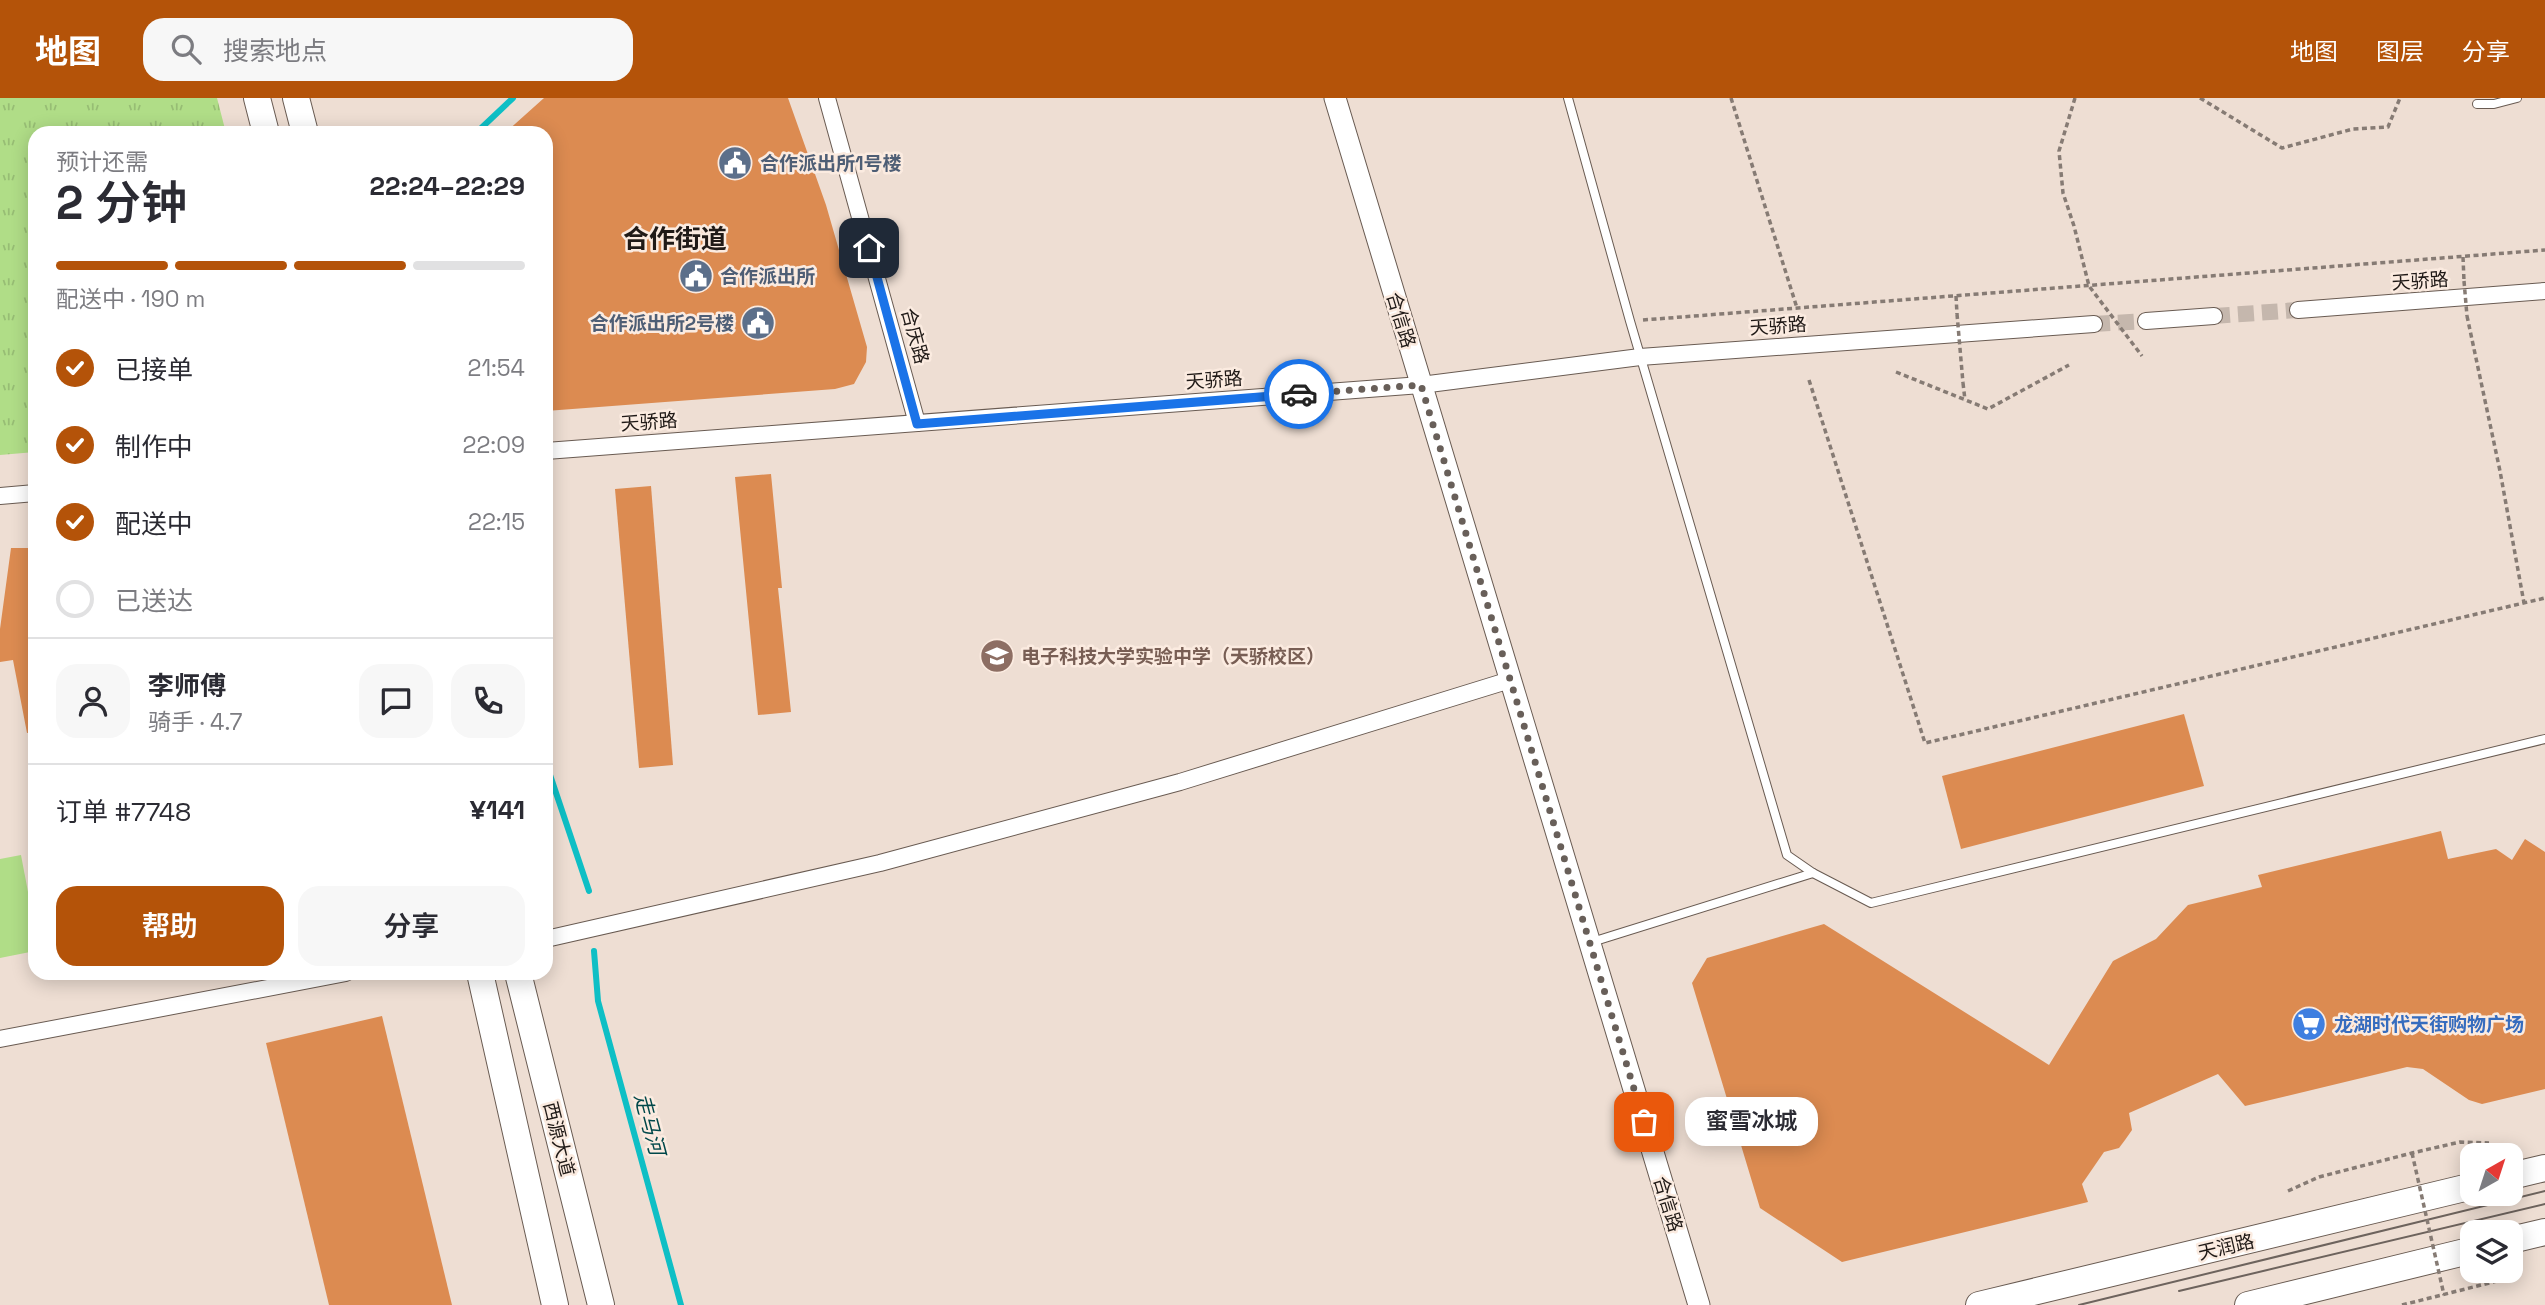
<!DOCTYPE html>
<html lang="zh">
<meta charset="utf-8">
<style>
body{margin:0;font-family:"Space Grotesk","Noto Sans SC",sans-serif;background:#f7f7f7;color:#2b2b33;height:100vh;display:flex;flex-direction:column;font-size:26px;white-space:nowrap}
*{box-sizing:border-box;margin:0}
p{font-size:23px;color:#7c7c81}
.icon{flex:none;width:38px;height:38px;fill:none;stroke:currentColor;stroke-width:2;stroke-linecap:round;stroke-linejoin:round}
.map{position:relative;flex:1;overflow:hidden}
.panel{position:absolute;left:28px;top:28px;width:525px;height:854px;display:flex;flex-direction:column;background:#fff;border-radius:21px;box-shadow:0 4px 18px #0003}
.panel>*{flex:none}
.needle{width:46px;rotate:39deg}
.tools{position:absolute;left:2460px;top:1045px;display:grid;gap:14px}
.tools a{display:grid;place-items:center;width:63px;height:63px;border-radius:14px;background:#fff;box-shadow:0 4px 18px #0003;font-size:35px}
.pin{position:absolute;display:grid;place-items:center;width:60px;height:60px;color:#fff;margin:-30px;border-radius:14px;box-shadow:0 4px 10px #0006}
.courier{position:absolute;display:grid;place-items:center;width:70px;height:70px;margin:-35px;border:5px solid #1a73e8;border-radius:50%;background:#fff;color:#222;box-shadow:0 2px 9px #0007}
.bubble{position:absolute;height:49px;border-radius:21px;background:#fff;box-shadow:0 4px 18px #0003;font-size:23px;font-weight:600;line-height:49px;text-align:center}
.overview em{font-style:normal;font-weight:600}
.overview div{display:flex;flex-direction:column-reverse}
.overview{display:flex;align-items:center;justify-content:space-between;height:119px;padding:0 28px}
h1{font-size:46px;font-weight:600;line-height:52px}
.bar{display:grid;grid-template-columns:repeat(4,1fr);gap:10px 7px;align-content:center;height:84px;padding:0 28px}
.bar i{height:9px;border-radius:5px;background:#e1e1e2}
.bar .on{background:#b45309}
.bar p{grid-column:span 4}
.line{display:flex;align-items:center;gap:18px;padding:0 28px;border-top:2px solid #e1e1e2}
.line div{flex:1}
.round{display:grid;place-items:center;flex:none;width:74px;height:74px;border-radius:21px;background:#f7f7f7}
ol{padding:0 28px;list-style:none}
li{display:flex;align-items:center;gap:21px;height:77px}
li p{margin-inline-start:auto}
li .icon{padding:7px;border-radius:50%;background:#b45309;color:#fff;stroke-width:4}
li:last-child{color:#7c7c81}
li i{width:38px;height:38px;border:4px solid #e1e1e2;border-radius:50%}
.cta{display:flex;gap:14px;margin-top:auto;padding:14px 28px}
.cta a{flex:1;height:80px;border-radius:21px;background:#b45309;color:#fff;font-size:28px;font-weight:600;line-height:80px;text-align:center}
.cta a+a{background:#f7f7f7;color:#2b2b33}
header{display:flex;align-items:center;gap:42px;box-sizing:border-box;height:98px;padding:0 35px;background:#b45309;color:#fff}
header strong{font-size:33px}
nav{display:flex;gap:38px;margin-inline-start:auto;font-size:24px}
.search{width:490px;height:63px;background:#f7f7f7;display:flex;align-items:center;gap:18px;box-sizing:border-box;padding:0 24px;border-radius:21px;color:#7c7c81;font-size:26px}
.map>svg:first-child{display:block}
</style>
<header>
<strong>地图</strong>
<div class="search"><svg class="icon" aria-label="search" viewBox="0 0 24 24"><circle cx="10" cy="10" r="6"/><path d="M15 15l6 6"/></svg>搜索地点</div>
<nav><a>地图</a><a>图层</a><a>分享</a></nav>
</header>
<div class="map">
<svg width="2545" height="1207" viewBox="0 0 2545 1207">
<defs>
<pattern id="grass-tufts" width="24" height="20" patternUnits="userSpaceOnUse" patternTransform="scale(1.75)"><rect width="24" height="20" fill="#b0dd87"/><path d="M3 7l-1-3M5 7V3M7 7l1-3M15 17l-1-3M17 17v-4M19 17l1-3" fill="none" stroke="#97bd74"/></pattern>
</defs>
<rect width="100%" height="100%" fill="#eeded3"/>
<path fill="url(#grass-tufts)" d="M0,0H217L226,35H35V354L0,357Z"/>
<path fill="#b0dd87" d="M21,757L35,831V853L0,860V761Z"/>
<g fill="none" stroke-linecap="round" stroke-linejoin="round">
<g stroke="#0ebfc5" stroke-width="6">
<path d="M476,35L513,0"/>
<path d="M546,665L589,793"/>
<path d="M594,853L598,903L681,1207"/>
</g>
</g>
<g fill="#dc8b51">
<path d="M544,0H788L826,107L867,249L866,264L854,286L835,291L546,313V35H505Z"/>
<path d="M771,376L782,490H778L791,614L758,617L735,379Z"/>
<path d="M651,388L673,667L639,670L615,391Z"/>
<path d="M11,450H35V634L27,635L13,562L0,564V531Z"/>
<path d="M2184,616L2204,688L1961,751L1942,678Z"/>
<path d="M2441,733L2448,761L2496,751L2512,762L2525,741L2545,754V991L2482,1006L2469,1002L2423,971L2407,969L2245,1008L2218,976L2129,1015L2132,1032L2125,1042L2119,1050L2104,1054L2082,1086L2088,1104L1842,1164L1760,1110L1692,885L1707,860L1824,826L2049,967L2113,863L2156,841L2188,807L2262,789L2258,777Z"/>
<path d="M382,918L452,1207H329L266,945Z"/>
</g>
<g fill="none" stroke-linecap="round" stroke-linejoin="round">
<g stroke="#c5b7ad" stroke-width="16" stroke-dasharray="16 8" stroke-linecap="butt">
<path d="M2214,218L2298,212"/>
<path d="M2094,226L2146,223"/>
</g>
<g stroke="#695b52" stroke-width="10">
<g id="service">
<path d="M1568,0L1630,223L1787,757L1813,775L1871,805L2545,641"/>
<path d="M2477,6H2494L2517,0"/>
<path d="M1592,844L1813,775"/>
</g>
</g>
<g stroke="#695b52" stroke-width="18">
<g id="minor">
<path d="M827,0L917,325"/>
<path d="M2298,212L2545,193"/>
<path d="M2146,223L2214,218"/>
<path d="M546,353L1421,287L1640,259L2094,226"/>
<path d="M0,398L35,395"/>
<path d="M546,841L880,765L1180,684L1510,582"/>
<path d="M0,941L346,875"/>
</g>
</g>
<g stroke="#695b52" stroke-width="23">
<path id="tertiary" d="M1335,0L1699,1207"/>
</g>
<g stroke="#695b52" stroke-width="28">
<g id="primary">
<path d="M257,0L266,35"/>
<path d="M296,0L305,35"/>
<path d="M480,875L555,1207"/>
<path d="M518,875L601,1207"/>
<path d="M2511,1078L2545,1070"/>
<path d="M2511,1142L2545,1134"/>
<path d="M1979,1207L2473,1088"/>
<path d="M2248,1207L2473,1152"/>
</g>
</g>
<g stroke="#867b74" stroke-width="3.5" stroke-dasharray="5 3.5" stroke-linecap="butt">
<path d="M1731,0L1797,210"/>
<path d="M2075,0L2059,53L2063,95L2074,128L2089,188L2142,258"/>
<path d="M2200,0L2282,50L2353,31L2388,29L2400,0"/>
<path d="M2463,159L2464,183"/>
<path d="M1956,198L1957,216"/>
<path d="M2467,218L2500,373L2524,505"/>
<path d="M1643,222L2545,152"/>
<path d="M1896,274L1988,311L2069,267"/>
<path d="M1809,282L1925,645L2545,500"/>
<path d="M1963,285L1965,302"/>
<path d="M2288,1093L2319,1079L2412,1055L2460,1044L2489,1045"/>
<path d="M2402,1207L2505,1181"/>
</g>
<use href="#service" stroke="#fff" stroke-width="8"/>
<use href="#minor" stroke="#fff" stroke-width="16"/>
<use href="#tertiary" stroke="#fff" stroke-width="21"/>
<use href="#primary" stroke="#fff" stroke-width="26"/>
<g stroke="#6d635d" stroke-width="2">
<path d="M2179,1193L2545,1106"/>
<path d="M2079,1207L2545,1093"/>
</g>
<g stroke="#867b74" stroke-width="3.5" stroke-dasharray="5 3.5" stroke-linecap="butt">
<path d="M2464,183L2467,218"/>
<path d="M1957,216L1963,285"/>
<path d="M2412,1055L2444,1197"/>
</g>
</g>
<g fill="none" stroke-linecap="round" stroke-linejoin="round">
<path stroke="#685f59" stroke-width="7" stroke-dasharray="0 12.6" d="M1299,296L1421,287L1644,1024"/>
<path stroke="#1a73e8" stroke-width="9" d="M869,150L917,326L1299,296"/>
</g>
<defs>
<g id="civic-disc" transform="scale(1.75)"><circle r="9.5" fill="#5c6f8a" stroke="#fbebe0"/><path d="M-.6-6.5H3V-4.5H.6V-3L4-1V1h2V6H-6V1h2V-1L-.6-3ZM-1.2 2.5V6h2.4V2.5Z" fill="#fff"/></g>
<g id="school-disc" transform="scale(1.75)"><circle r="9.5" fill="#8d6e63" stroke="#fbebe0"/><path d="M0-5L7-2L0 1L-7-2ZM-4 1L0 2.5L4 1V4Q0 6-4 4Z" fill="#fff"/></g>
<g id="supermarket-disc" transform="scale(1.75)"><circle r="9.5" fill="#3f7fe0" stroke="#fbebe0"/><path d="M-6-5.5h2.5l.6 2H6L4.5 2H-2.5L-4.4-4H-6ZM-1.5 3.2a1.3 1.3 0 1 0 .1 0ZM3 3.2a1.3 1.3 0 1 0 .1 0Z" fill="#fff"/></g>
</defs>
<g fill-rule="evenodd">
<use href="#civic-disc" x="735" y="65"/>
<use href="#civic-disc" x="696" y="178"/>
<use href="#civic-disc" x="758" y="225"/>
<use href="#school-disc" x="997" y="558"/>
<use href="#supermarket-disc" x="2309" y="926"/>
</g>
<g text-anchor="middle" dominant-baseline="central" stroke-width="5" stroke-linejoin="round" paint-order="stroke">
<g font-size="19" font-weight="bold" fill="#4e5e75" stroke="#fbebe0" text-anchor="start">
<text x="760" y="65">合作派出所1号楼</text>
<text x="720" y="178">合作派出所</text>
<text x="734" y="225" text-anchor="end">合作派出所2号楼</text>
</g>
<g font-size="19" fill="#201a17" stroke="#fbebe0">
<text transform="translate(2420 183) rotate(-4)">天骄路</text>
<text transform="translate(1401 222) rotate(73)">合信路</text>
<text transform="translate(1778 228) rotate(-4)">天骄路</text>
<text transform="translate(915 238) rotate(75)">合庆路</text>
<text transform="translate(1214 282) rotate(-4)">天骄路</text>
<text transform="translate(649 324) rotate(-4)">天骄路</text>
<text transform="translate(559 1041) rotate(76)">西源大道</text>
<text transform="translate(1668 1106) rotate(73)">合信路</text>
<text transform="translate(2226 1149) rotate(-13)">天润路</text>
</g>
<g font-size="19" font-weight="bold" fill="#785e54" stroke="#fbebe0" text-anchor="start">
<text x="1021" y="558">电子科技大学实验中学（天骄校区）</text>
</g>
<g font-size="19" font-weight="bold" fill="#366cbe" stroke="#fbebe0" text-anchor="start">
<text x="2334" y="926">龙湖时代天街购物广场</text>
</g>
<g font-size="21" font-style="italic" fill="#01484a" stroke="#fbebe0">
<text transform="translate(650 1026) rotate(75)">走马河</text>
</g>
<g font-size="26" font-weight="bold" fill="#201a17" stroke="#fbebe0">
<text x="675" y="141">合作街道</text>
</g>
</g>
</svg>
<div class="tools">
<a><svg class="needle" viewBox="-14 -14 28 28"><path d="M0-13l5 13h-10z" fill="#e53935"/><path d="M0 13l5-13h-10z" fill="#7c7c81"/></svg></a>
<a><svg class="icon" aria-label="layers" viewBox="0 0 24 24"><path d="M12 4l9 5-9 5-9-5zM3 14l9 5 9-5"/></svg></a>
</div>
<div class="pin" style="left:1644px;top:1024px;background:#ea580c"><svg class="icon" aria-label="bag" viewBox="0 0 24 24"><path d="M5 8h14l-1 12H6zM9 8a3 3 0 0 1 6 0"/></svg></div>
<div class="pin" style="left:869px;top:150px;background:#1f2937"><svg class="icon" aria-label="home" viewBox="0 0 24 24"><path d="M3 11l9-7 9 7M6 9v11h12V9"/></svg></div>
<div class="courier" style="left:1299px;top:296px"><svg class="icon" aria-label="car" viewBox="0 0 24 24"><path d="M5 17H2v-5l4-1 3-4h7l3 4 3 1v5h-3M9 17h6M6 11h13"/><circle cx="7" cy="17" r="2"/><circle cx="17" cy="17" r="2"/></svg></div>
<div class="bubble" style="left:1685px;top:999px;width:133px">蜜雪冰城</div>
<section class="panel">
<div class="overview"><div><h1>2 分钟</h1><p>预计还需</p></div><em>22:24–22:29</em></div>
<div class="bar"><i class="on"></i><i class="on"></i><i class="on"></i><i></i><p>配送中 · 190 m</p></div>
<ol>
<li><svg class="icon" aria-label="check" viewBox="0 0 24 24"><path d="M5 12l5 5 9-10"/></svg>已接单<p>21:54</p></li>
<li><svg class="icon" aria-label="check" viewBox="0 0 24 24"><path d="M5 12l5 5 9-10"/></svg>制作中<p>22:09</p></li>
<li><svg class="icon" aria-label="check" viewBox="0 0 24 24"><path d="M5 12l5 5 9-10"/></svg>配送中<p>22:15</p></li>
<li><i></i>已送达</li>
</ol>
<div class="line" style="height:126px"><a class="round"><svg class="icon" aria-label="person" viewBox="0 0 24 24"><circle cx="12" cy="8" r="4"/><path d="M4 21q1-7 8-7t8 7"/></svg></a><div><b>李师傅</b><p>骑手 · 4.7</p></div><a class="round"><svg class="icon" aria-label="chat" viewBox="0 0 24 24"><path d="M4 5h16v11H9l-5 4z"/></svg></a><a class="round"><svg class="icon" aria-label="phone" viewBox="0 0 24 24"><path d="M5 4h4l2 5-3 2q2 4 5 5l2-3 5 2v4C11 20 4 13 5 4z"/></svg></a></div>
<div class="line" style="height:91px"><div>订单 #7748</div><b>¥141</b></div>
<div class="cta"><a>帮助</a><a>分享</a></div>
</section>
</div>
